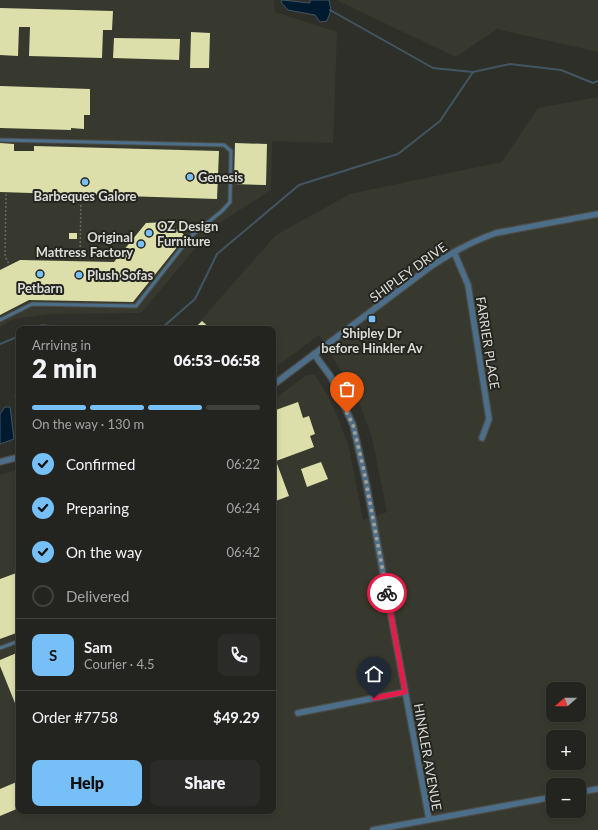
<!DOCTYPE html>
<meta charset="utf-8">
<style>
body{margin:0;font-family:Lato,sans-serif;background:#2b2b29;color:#f1f3f6;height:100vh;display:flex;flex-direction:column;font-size:15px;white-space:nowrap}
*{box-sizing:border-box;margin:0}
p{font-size:13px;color:#a3a4a5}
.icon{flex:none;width:22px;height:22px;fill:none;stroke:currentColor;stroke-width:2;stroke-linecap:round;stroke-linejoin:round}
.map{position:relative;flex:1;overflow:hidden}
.panel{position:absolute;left:16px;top:326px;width:260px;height:488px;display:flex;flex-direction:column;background:#232320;border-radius:8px;box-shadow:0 2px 6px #0003,0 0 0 1px #40403e}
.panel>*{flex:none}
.needle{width:26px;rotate:250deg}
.controls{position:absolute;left:546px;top:682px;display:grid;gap:8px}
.controls a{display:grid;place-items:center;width:40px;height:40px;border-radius:8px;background:#232320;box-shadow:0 2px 6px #0003,0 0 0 1px #40403e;font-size:20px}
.pin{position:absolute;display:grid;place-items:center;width:34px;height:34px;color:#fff;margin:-41px -17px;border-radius:50% 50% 50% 0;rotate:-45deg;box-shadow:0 0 4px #0007}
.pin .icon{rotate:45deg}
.courier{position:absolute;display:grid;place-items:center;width:40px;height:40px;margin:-20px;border:3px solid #e11d48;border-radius:50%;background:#fff;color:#222;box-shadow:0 1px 5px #0007}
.summary em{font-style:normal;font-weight:800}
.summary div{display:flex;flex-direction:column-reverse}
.summary{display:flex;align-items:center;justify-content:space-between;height:68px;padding:0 16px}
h1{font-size:26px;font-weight:800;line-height:30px}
.bar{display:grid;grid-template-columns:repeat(4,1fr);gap:6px 4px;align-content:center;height:48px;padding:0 16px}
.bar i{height:5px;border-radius:3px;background:#40403e}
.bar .selected{background:#77bff7}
.bar p{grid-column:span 4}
.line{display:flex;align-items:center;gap:10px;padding:0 16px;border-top:1px solid #40403e}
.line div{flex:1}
.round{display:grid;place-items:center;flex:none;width:42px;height:42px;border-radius:8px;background:#2b2b29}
ol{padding:0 16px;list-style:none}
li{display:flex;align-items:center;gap:12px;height:44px}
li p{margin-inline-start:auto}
li .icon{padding:4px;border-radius:50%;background:#77bff7;color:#111;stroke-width:4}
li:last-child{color:#a3a4a5}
li i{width:22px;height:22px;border:2px solid #40403e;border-radius:50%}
.cta{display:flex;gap:8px;margin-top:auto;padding:8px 16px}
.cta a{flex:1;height:46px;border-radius:8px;background:#77bff7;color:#111;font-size:16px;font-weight:800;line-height:46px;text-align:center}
.cta a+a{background:#2b2b29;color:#f1f3f6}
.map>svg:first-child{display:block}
</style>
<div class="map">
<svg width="598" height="830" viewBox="0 0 598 830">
<rect width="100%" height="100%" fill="#2f2f2a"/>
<g fill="#38392e" fill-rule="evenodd">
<path d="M0,0H274L275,12L337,32L333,143L272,141L271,190L213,227L141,313L49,314L14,319L0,327Z"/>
<path d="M338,0H598V52L497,29L456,57L338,1Z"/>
<path d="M598,97V830H0V475L19,469V811H273V400L307,375H315L329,398L340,423L349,448L363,520L387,512L372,438L358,399L319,335L273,369V329H193L276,235L350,194L502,162L538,108ZM553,689H579V715H553ZM553,737H579V763H553ZM553,785H579V811H553Z"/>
<path d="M19,391V417L13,394Z"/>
</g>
<g fill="#001b30" stroke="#425562">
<path d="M282,0L310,3V0H329L331,10L327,21L320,22L315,15L288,10L281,2Z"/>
<path d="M5,407H10L14,439L0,444V414Z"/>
</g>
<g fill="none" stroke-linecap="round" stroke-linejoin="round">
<g stroke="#425562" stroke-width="2">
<path d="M330,10L433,68L473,72L510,64L561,70L593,83L598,81"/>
<path d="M33,329L42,325L71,329L163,327L195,299L217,254L299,185L398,154L440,121L473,72"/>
<path d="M0,344L19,336"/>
</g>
</g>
<g fill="#dcdfaa">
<path d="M0,8L113,11L112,30H103L102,58L29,56L30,27H19L18,56L0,55Z"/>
<path d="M191,32L210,33L209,68H190Z"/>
<path d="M114,38L180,39L179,60L113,58Z"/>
<path d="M0,86L90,89V115H84V129L71,128V130L0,128Z"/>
<path d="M0,143L14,144V151H34V146L219,151L217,199L0,192Z"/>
<path d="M235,143L267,144L266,185L234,184Z"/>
<path d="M167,222L186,236L133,302L29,300L0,315V270L20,260L114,262L146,223Z"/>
<rect x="69" y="233" width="8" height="6"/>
<path d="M202,321L211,329H194Z"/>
<path d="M298,402L303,418L309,416L315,434L310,436L314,447L276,461L289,496L273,502V411Z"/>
<path d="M321,462L328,479L307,487L301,469Z"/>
<path d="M19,572V632L0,639V579Z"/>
<path d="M19,652V713L0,666V660Z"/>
<path d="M19,781V808L0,816V789Z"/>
</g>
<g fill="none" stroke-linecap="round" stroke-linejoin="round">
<g stroke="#4b4b46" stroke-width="5">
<g id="service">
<path d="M0,140L224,145L231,151L230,202L222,211L191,236L136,306L32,304L0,320"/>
<path d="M17,457L19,464"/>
<path d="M0,648L19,641"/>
</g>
</g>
<g stroke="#4b4b46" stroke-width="8">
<g id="minor">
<path d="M454,252L468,285L489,419L482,438"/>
<path d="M314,354L331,377L353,425L366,482L429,819"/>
<path d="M273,385L430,267C451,253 472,241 496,233L598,214"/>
<path d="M0,462L19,457"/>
<path d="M298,713L405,692"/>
<path d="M579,792L598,789"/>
<path d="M373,830L553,797"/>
</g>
</g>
<g stroke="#686864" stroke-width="1.5" stroke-dasharray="2 2" stroke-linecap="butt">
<path d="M6,194L5,256L9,264"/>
<path d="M80,259L81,197"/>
</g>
<use href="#service" stroke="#4c6e89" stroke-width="3"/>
<use href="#minor" stroke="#4c6e89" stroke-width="5.5"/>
</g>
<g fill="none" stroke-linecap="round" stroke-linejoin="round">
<path stroke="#9f9f9b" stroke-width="4" stroke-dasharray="0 7.2" d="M347,413L353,425L363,466L387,593"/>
<path stroke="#e11d48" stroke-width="5" d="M374,698L405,692L387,593"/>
</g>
<g fill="#77bff7" stroke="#252520" stroke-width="1.5">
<circle cx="190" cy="177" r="4"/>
<circle cx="85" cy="182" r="4"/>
<circle cx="149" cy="233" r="4"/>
<circle cx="141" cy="244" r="4"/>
<circle cx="40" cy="274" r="4"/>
<circle cx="79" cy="275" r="4"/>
<rect x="368" y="315" width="8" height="8" rx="2"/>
</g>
<g text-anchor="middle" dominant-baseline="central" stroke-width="4" stroke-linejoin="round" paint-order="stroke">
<g font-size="13" font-weight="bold" fill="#dbdbd8" stroke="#252520" text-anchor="start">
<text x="198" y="177">Genesis</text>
<text x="85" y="196" text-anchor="middle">Barbeques Galore</text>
<text x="157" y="226">OZ Design<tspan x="157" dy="15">Furniture</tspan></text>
<text x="133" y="237" text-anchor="end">Original<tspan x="133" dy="15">Mattress Factory</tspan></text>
<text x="87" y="275">Plush Sofas</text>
<text x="40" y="288" text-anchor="middle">Petbarn</text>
<text x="372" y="333" text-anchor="middle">Shipley Dr<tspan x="372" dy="15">before Hinkler Av</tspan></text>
</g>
<g font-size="13" fill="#dbdbd8" stroke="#252520">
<text transform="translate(408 272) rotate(-36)">SHIPLEY DRIVE</text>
<text transform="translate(488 343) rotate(81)">FARRIER PLACE</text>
<text transform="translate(428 757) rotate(80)">HINKLER AVENUE</text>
</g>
</g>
</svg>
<div class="controls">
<a><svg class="needle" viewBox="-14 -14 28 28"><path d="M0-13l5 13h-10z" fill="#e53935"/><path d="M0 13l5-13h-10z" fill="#a3a4a5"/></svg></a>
<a>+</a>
<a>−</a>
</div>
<div class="pin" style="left:347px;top:413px;background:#ea580c"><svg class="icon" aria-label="bag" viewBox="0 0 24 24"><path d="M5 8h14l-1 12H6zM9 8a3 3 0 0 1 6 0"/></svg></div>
<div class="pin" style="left:374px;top:698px;background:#1f2937"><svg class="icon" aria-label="home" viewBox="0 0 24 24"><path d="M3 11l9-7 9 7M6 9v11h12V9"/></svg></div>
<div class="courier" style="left:387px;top:593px"><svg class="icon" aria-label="bike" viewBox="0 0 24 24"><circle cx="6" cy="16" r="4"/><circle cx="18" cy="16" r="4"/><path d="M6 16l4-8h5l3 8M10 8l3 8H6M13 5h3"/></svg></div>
<section class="panel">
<div class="summary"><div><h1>2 min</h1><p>Arriving in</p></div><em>06:53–06:58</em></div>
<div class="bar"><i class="selected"></i><i class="selected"></i><i class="selected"></i><i></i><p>On the way · 130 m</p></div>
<ol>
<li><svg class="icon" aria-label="check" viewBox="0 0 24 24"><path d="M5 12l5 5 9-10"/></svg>Confirmed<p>06:22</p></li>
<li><svg class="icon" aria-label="check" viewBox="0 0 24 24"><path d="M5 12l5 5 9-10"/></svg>Preparing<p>06:24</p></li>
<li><svg class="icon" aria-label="check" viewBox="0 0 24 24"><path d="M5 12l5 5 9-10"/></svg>On the way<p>06:42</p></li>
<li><i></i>Delivered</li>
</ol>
<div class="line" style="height:72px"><b class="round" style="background:#77bff7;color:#111">S</b><div><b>Sam</b><p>Courier · 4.5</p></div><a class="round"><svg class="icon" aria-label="phone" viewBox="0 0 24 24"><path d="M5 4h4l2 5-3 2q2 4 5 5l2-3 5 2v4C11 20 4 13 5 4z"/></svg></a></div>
<div class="line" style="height:52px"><div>Order #7758</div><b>$49.29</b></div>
<div class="cta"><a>Help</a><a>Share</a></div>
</section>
</div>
